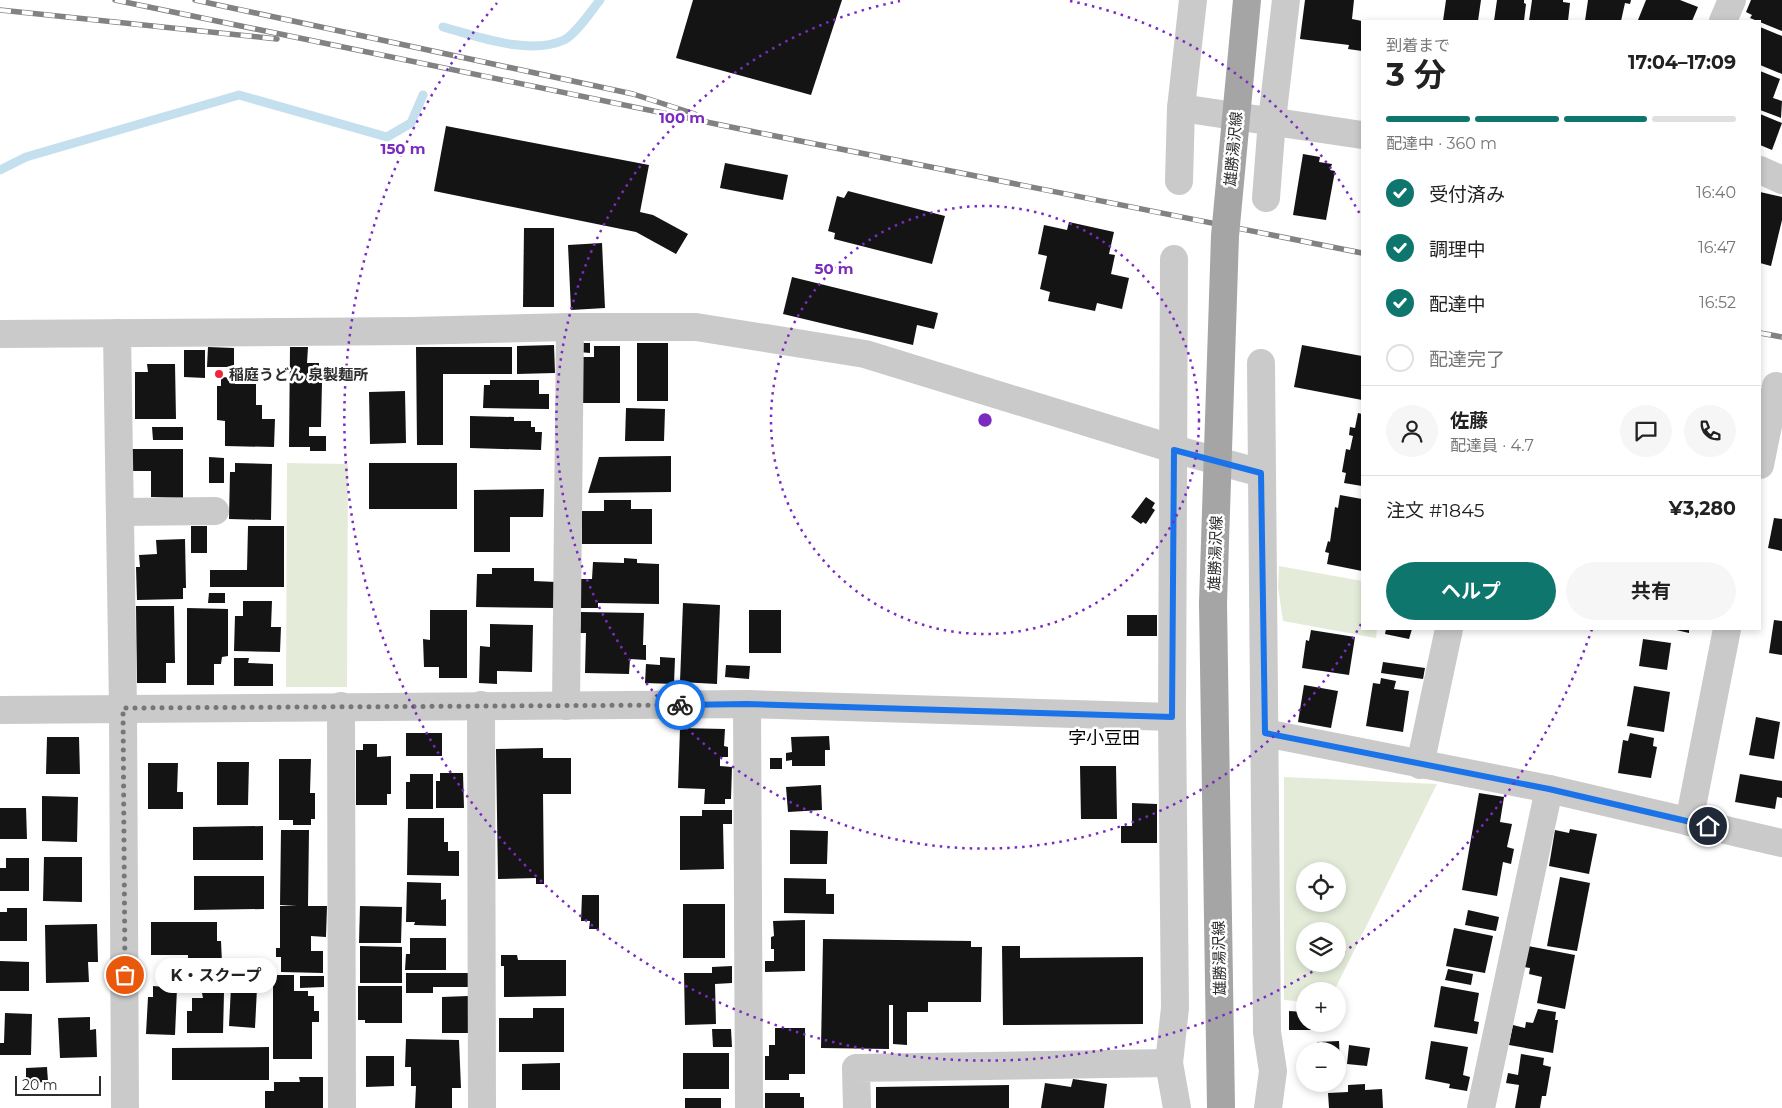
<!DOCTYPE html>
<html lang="ja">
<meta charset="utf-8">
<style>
body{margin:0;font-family:Montserrat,"Noto Sans JP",sans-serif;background:#f6f6f6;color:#222;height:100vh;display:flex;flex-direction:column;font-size:19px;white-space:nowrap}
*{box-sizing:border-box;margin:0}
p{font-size:16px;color:#767676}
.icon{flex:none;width:28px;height:28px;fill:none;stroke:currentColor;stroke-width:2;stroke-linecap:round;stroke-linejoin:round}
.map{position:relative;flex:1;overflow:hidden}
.side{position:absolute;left:1361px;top:20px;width:400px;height:610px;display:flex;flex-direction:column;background:#fff;border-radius:0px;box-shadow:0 2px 8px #0003}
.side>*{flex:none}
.tools{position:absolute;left:1296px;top:862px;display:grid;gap:10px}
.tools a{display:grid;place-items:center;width:50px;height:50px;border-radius:50%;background:#fff;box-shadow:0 2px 8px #0003;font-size:25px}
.scale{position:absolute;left:15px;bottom:12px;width:86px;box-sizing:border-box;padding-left:5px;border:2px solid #2d2d2d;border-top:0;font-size:14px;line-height:18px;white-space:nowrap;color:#2d2d2d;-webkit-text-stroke:4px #fff;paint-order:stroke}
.pin{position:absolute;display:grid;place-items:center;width:42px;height:42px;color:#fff;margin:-21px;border:2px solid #fff;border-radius:50%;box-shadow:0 1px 5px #0007}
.courier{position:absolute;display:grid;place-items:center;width:50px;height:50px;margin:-25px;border:4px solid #1a73e8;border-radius:50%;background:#fff;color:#222;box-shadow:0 1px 6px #0007}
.bubble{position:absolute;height:35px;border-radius:18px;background:#fff;box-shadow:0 2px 8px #0003;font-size:16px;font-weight:700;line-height:35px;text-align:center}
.head em{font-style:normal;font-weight:700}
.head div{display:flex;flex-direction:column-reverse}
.head{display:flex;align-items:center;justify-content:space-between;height:85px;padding:0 25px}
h1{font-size:32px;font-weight:700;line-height:38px}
.bar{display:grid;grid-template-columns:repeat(4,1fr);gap:8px 5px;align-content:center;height:60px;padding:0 25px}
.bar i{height:6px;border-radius:4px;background:#e0e0e0}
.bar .selected{background:#0f766e}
.bar p{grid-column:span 4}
.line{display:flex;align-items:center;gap:12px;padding:0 25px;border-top:1px solid #e0e0e0}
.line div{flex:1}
.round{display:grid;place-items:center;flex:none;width:52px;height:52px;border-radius:26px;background:#f6f6f6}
ol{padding:0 25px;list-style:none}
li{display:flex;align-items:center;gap:15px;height:55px}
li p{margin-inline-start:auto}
li .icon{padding:5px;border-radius:50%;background:#0f766e;color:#fff;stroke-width:4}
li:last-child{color:#767676}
li i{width:28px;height:28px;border:2px solid #e0e0e0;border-radius:50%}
.action{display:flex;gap:10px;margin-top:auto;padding:10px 25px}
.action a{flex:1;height:58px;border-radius:30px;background:#0f766e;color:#fff;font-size:20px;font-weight:700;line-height:58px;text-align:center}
.action a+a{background:#f6f6f6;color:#222}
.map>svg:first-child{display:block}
</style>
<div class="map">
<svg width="1782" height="1108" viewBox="0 0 1782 1108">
<rect width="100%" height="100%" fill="#fff"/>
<g fill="#e4ecd9" fill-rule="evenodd">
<path d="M287,463L348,464L347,687H286Z"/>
<path d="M1279,566L1362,581V629H1377L1376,638L1283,621L1278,587Z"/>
<path d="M1284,777L1437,784L1334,991H1305V1002L1284,1000ZM1305,871H1338V904H1305ZM1338,931V964H1305V931Z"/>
</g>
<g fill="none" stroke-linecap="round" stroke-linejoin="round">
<g stroke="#c4dfed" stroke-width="9">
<path d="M443,27C477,36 529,56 564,40C576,34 591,11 600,0"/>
<path d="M0,170L26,157L239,95L387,137L411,123L423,95"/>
</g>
</g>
<g fill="#141414">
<path d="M693,0H842L811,95L676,58Z"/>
<path d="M1305,0H1354L1352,19L1362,21V51L1348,49L1349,45L1300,39Z"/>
<path d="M1446,0H1481L1478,21H1443Z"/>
<path d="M1497,0H1524V3L1526,4L1524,21H1494Z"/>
<path d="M1532,0H1563V2L1570,3L1568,21H1529Z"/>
<path d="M1588,0H1631L1630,4L1625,3L1621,21H1585Z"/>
<path d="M1646,0H1680L1698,7L1692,21H1640L1638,20Z"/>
<path d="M1751,0H1782V31L1750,18L1752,15L1746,12Z"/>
<path d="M1760,27L1782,36V74L1760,65Z"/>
<path d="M1760,71L1780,79L1773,98L1782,101L1781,118L1760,110Z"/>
<path d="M1760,114L1782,123L1772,150L1760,145Z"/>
<path d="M446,126L649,165L640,212L653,215L688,234L676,254L636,232L434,191Z"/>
<path d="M1303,154L1320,157L1319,162L1332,164L1330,170L1335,171L1326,220L1293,215Z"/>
<path d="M725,163L788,175L783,200L720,188Z"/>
<path d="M848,191L945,216L932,264L834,239L835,233L828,231L837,196L844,198Z"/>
<path d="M1760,192L1782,197V220L1771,266L1760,263Z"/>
<path d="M1069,222L1114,232L1109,254L1115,255L1111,274L1129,278L1122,309L1097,303L1095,311L1048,301L1050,292L1040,289L1047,256L1038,254L1044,225L1067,230Z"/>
<path d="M524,228H554V307H523Z"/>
<path d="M602,243L605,308L571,310L568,245Z"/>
<path d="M792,277L938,313L934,329L917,325L913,345L783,314Z"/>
<path d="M579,343H590V353L579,352Z"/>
<rect x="637" y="343" width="31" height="58"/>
<path d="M554,345L555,373L517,374V346Z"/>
<path d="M1302,345L1362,356V400L1294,387Z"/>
<path d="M594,346H620V403H582V357H594Z"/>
<path d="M208,347L234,348V367H207Z"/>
<path d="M290,347H308L307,363H319V383L322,382L321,427H309V436H326V451H310V447H289Z"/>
<path d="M416,347H512V374H443V445H417Z"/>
<path d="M184,350H205V378L184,377Z"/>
<path d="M147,364H175L176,419H135V372H148Z"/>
<path d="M221,377L235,378V384H256V405H262V419H275L274,447L225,446V421L217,420V386H221Z"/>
<path d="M490,380H539V394H549V409L483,408L484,385H490Z"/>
<path d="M405,391L406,443L370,444L369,392Z"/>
<path d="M626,408L665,409L664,441H625Z"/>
<path d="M1358,413L1362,414V486L1344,483L1346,473L1342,472L1346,449L1350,450L1353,436L1349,435L1350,427L1355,428Z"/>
<path d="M470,416L514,417V421H531V427H535V432H542L541,450L470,448Z"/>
<path d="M152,427H183V440H153Z"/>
<path d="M132,449H183V498L151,497V471H132Z"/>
<path d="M671,456V492L588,493L599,457Z"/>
<path d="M209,457L224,458V483H209Z"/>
<path d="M235,463L272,464L271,520L229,519L230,472H235Z"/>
<rect x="369" y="463" width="88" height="46"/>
<path d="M544,489L543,517H510V552H474V490Z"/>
<path d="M1340,495L1362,499V571L1327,564L1329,553L1325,552L1328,541L1330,542L1335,507L1338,508Z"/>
<path d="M1146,497L1155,503L1152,508L1155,510L1146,524L1143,522L1141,524L1131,517Z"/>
<path d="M604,500H631V509H652V544H582V511H604Z"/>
<path d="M1774,518L1782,519V551L1768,548Z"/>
<rect x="191" y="526" width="16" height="27"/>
<path d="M248,526H284V587H210V570H247Z"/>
<path d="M185,539L186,588H183V599L137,600L136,567H140L139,555L157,554L156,540Z"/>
<path d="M624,558L637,559V563L659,564V604L598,603V608H578L579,579H592L593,562L624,563Z"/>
<path d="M492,568H534V581L556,582V608L476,607L477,574H492Z"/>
<path d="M209,593H225V603H208Z"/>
<path d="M243,601H272L271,627H281L280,652L234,651L235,616H243Z"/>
<path d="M683,603L720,605L717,684L680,682Z"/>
<path d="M136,606H174L175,663H166V683H137Z"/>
<path d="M187,608L228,609V656L222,657L221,664H214V685H187Z"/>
<path d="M430,610H467V678H439V667H424L423,639L430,640Z"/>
<rect x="749" y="610" width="32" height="43"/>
<path d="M581,612L644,613L643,645H646V660L630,659L629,674L585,673L586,633H580Z"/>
<rect x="1127" y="615" width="30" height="21"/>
<path d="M1774,620L1782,621V655L1769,653Z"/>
<path d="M490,624L533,625L532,672L497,671V684L479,683L480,646L490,647Z"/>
<path d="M1386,629H1412L1409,639L1385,634Z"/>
<path d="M1672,629H1689V633Z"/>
<path d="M1311,630L1355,637L1349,675L1302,668L1306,640L1309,641Z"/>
<path d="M1643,639L1671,643L1667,670L1639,666Z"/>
<path d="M660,657L675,658L674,684L645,683L646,664L660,665Z"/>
<path d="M234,658H249L248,663L273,664V686H234Z"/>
<path d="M1383,662L1425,668L1423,679L1381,673Z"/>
<path d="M726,665L750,666L749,679L725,677Z"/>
<path d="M1381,678L1396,681L1394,689L1409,691L1403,732L1366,726L1373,683L1380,684Z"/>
<path d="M1304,685L1338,691L1331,728L1298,722Z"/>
<path d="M1634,686L1670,692L1664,732L1627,726Z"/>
<path d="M1756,717L1780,722L1774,759L1749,755Z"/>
<path d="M680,728L725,729L724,746L728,747V757H720V766L732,767L731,799H725V804H704L705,789L678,788Z"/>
<rect x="406" y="733" width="36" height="23"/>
<path d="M1630,733L1654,738L1653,746L1657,747L1651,778L1618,773L1623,740L1628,741Z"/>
<path d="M829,736L830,750H825V766H792V760L786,761V753L792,752L791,737Z"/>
<path d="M47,737H79L80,774H46Z"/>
<path d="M363,744H377V757L391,756V794H387V805H356V750H363Z"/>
<path d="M543,748V758H571V794H543L544,884H536V878L498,879L496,749Z"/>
<rect x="770" y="758" width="12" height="11"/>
<path d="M279,759H311L310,793H315V819H311V825H293V820H279Z"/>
<path d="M217,762H249L248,805H217Z"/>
<path d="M148,763H178L177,792H183V809H148Z"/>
<path d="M1080,766H1116L1117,819H1081Z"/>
<path d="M440,773H463L464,808H436V781H440Z"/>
<path d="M410,774H433V809H406V782H410Z"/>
<path d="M1740,774L1782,781V798L1777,797L1775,809L1735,802Z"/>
<path d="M821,785L822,810L788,812L786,787Z"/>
<path d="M1479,793L1504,797L1500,822L1512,824L1507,847L1514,849L1511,864L1503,862L1497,896L1462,890Z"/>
<path d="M42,796L78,797L77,842L42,841Z"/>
<path d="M1132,803L1157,804V843H1121V826H1132Z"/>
<path d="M0,808H26L27,839H0Z"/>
<path d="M702,810H732V824H723L724,869L680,870V816H702Z"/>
<path d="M408,818H444V842H448V851H459V876L407,875Z"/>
<path d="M263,826V860H193V827Z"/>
<path d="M1570,829L1597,834L1589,874L1549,866L1555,830L1569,833Z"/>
<path d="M281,830H309L308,906H327L326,937L311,936V951H323V973L281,972V957H276V948H280V906H297L280,905Z"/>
<path d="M790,830L828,831L827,864H790Z"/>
<path d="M44,857H82V902L43,901Z"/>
<path d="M6,858H29V891H0V868H6Z"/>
<path d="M194,876H264V909L194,910Z"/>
<path d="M1560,877L1590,883L1577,951L1547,946Z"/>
<path d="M784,878L826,879V894H834V914L784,913Z"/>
<path d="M407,882L441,883V900L446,899V926L414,925L415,922H406Z"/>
<path d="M582,895H599V929H589L590,921H581Z"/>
<rect x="683" y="904" width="42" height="54"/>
<path d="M360,906L402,907L401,943H359Z"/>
<path d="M7,908H27V941H0V912H7Z"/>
<path d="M1468,910L1499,917L1496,931L1465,925Z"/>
<path d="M805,920V971L765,972V961H774V949H771V937L774,936L773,921Z"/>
<path d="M151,922H217V941H221L222,963H208V958H188V955H151Z"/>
<path d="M97,924L98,962H88L89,982L46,983L45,925Z"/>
<path d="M1454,928L1493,936L1485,973L1446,966Z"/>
<path d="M410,938H446V970H405L406,954H410Z"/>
<path d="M823,939L971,941V947H982L981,1002H928V1012H907V1045L893,1044V1005H889V1049L821,1048Z"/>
<path d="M360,946L402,947V983H360Z"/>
<path d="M1002,946H1020V958L1143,957V1024L1003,1025Z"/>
<path d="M1528,946L1575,955L1565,1009L1537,1003L1542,977L1529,974L1530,968L1524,967Z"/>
<path d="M501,955H517L518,960H566V996L504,997V966H501Z"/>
<path d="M0,961L29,962V991H0Z"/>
<path d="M732,966V983L715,984L716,1024L685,1025L684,973H712V967Z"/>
<path d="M1448,969L1473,974L1471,985L1445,980Z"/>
<path d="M406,973H468V987H433V993H406Z"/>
<path d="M273,975H294V991H308V996H314V1011H319V1022H312V1059H273Z"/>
<path d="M300,976H324V987L300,988Z"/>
<path d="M153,986L177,988L175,1035L146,1034L148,997H153Z"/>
<path d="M358,986H402V1023H365V1020H358Z"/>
<path d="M1441,986L1479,993L1474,1021L1479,1022L1477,1034L1434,1027Z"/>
<path d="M231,987L257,988L255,1028L229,1026Z"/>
<path d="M202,993H224L223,1033H187V1011H192V998H203Z"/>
<path d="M468,996V1033H442V997Z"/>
<path d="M533,1008H564V1052H499V1018H533Z"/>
<path d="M1538,1009L1556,1012L1555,1020H1558L1553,1053L1509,1045L1513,1025L1525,1028L1526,1022L1533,1023Z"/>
<path d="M1289,1011L1305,1012V1024H1311V1030H1289Z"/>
<path d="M5,1013L32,1014L31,1055H0V1043H4Z"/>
<path d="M90,1017V1030L96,1029L97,1057L60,1058L58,1018Z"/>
<path d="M775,1028H805V1074H789V1080H765V1056H769V1045H775Z"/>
<path d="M712,1029H731L732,1047H713Z"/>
<path d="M406,1039L459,1040L461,1088H452V1108H415L416,1086H411V1067H405Z"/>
<path d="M1339,1041L1340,1065H1338V1051H1318L1317,1042Z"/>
<path d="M1431,1041L1468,1047L1463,1075L1470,1077L1467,1091L1449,1088L1450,1084L1425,1079Z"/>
<path d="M1349,1045L1370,1048L1367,1066L1347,1064Z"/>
<path d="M269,1047V1080H172V1048Z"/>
<rect x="683" y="1053" width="46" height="36"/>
<path d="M1521,1054L1544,1058L1543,1065L1551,1067L1546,1096H1542L1540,1108H1515L1519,1085L1506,1083L1508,1073L1518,1075Z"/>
<path d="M366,1056H394V1086L366,1087Z"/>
<path d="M560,1063V1090H522V1064Z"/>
<path d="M47,1067L48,1082L26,1083V1068Z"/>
<path d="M299,1077H323V1108H265V1091H274V1082H300Z"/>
<path d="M1073,1079L1107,1084L1104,1108H1041L1045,1083L1071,1087Z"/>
<path d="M1365,1084V1090L1382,1089L1383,1108H1329L1328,1093L1348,1092V1085Z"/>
<path d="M1009,1085V1108H876V1087Z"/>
<path d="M765,1093H800V1097H804V1108H765Z"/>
<rect x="685" y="1098" width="36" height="10"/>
</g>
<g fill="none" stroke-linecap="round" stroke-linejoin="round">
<g stroke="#cacaca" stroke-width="28">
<path d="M1723,21L1732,0"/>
<path d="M1181,108L1362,135"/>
<path d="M1760,170L1782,180"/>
<path d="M1179,181L1181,108L1193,0"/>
<path d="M1266,198L1272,120L1286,0"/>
<path d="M1174,259L1172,717L1175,1008L1169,1063L1177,1108"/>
<path d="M117,333L123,708L125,1108"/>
<path d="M0,334L412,331L570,327H696L865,354L1174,449L1261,473"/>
<path d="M1261,363L1267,1032L1273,1071L1268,1108"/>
<path d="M1760,465L1776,386"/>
<path d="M120,512L215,511"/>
<path d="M747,704L749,1108"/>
<path d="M481,705L482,1108"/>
<path d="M341,706L342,1108"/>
<path d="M566,706L570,327"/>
<path d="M0,710L747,704L1172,717"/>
<path d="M1265,733L1549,789L1782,843"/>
<path d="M1420,765L1449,629"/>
<path d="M1689,822L1727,629"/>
<path d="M857,1108L856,1068L1169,1063"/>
<path d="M1481,1108L1549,789"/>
</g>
<path stroke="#a5a5a5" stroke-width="28" d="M1213,603L1221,1108"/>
<g stroke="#828282" stroke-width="5.5">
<g id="rail">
<path d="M115,0L755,132L1362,253"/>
<path d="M195,0L633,94L695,114"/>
<path d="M0,10L277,39"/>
<path d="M1760,333L1782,337"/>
</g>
</g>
<use href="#rail" stroke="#fff" stroke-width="4" stroke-dasharray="11" stroke-linecap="butt"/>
<path stroke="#a5a5a5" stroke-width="28" d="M1213,603L1225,236L1247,0"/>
</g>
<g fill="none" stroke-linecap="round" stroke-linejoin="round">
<path stroke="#767676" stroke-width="5" stroke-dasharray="0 9" d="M125,975L123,708L680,705"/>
<path stroke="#1a73e8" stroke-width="6" d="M680,705L747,704L1172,717L1174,450L1261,473L1265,733L1549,789L1708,826"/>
</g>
<g fill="none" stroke="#7b2cbf" stroke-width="2.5" stroke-dasharray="2.5 5">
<circle cx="985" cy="420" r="214"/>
<path d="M1361 624A428 428 0 1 1 900 1M1070 1A428 428 0 0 1 1361 216"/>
<path d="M1592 629A642 642 0 0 1 1339 955M1325 964A642 642 0 0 1 497 3"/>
</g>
<circle fill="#f0243a" stroke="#fff" stroke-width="2" cx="219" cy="374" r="5"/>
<g text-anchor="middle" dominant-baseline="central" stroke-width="5" stroke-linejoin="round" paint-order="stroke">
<g font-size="15" fill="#2d2d2d" stroke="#fff">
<text transform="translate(1233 149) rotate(-85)">雄勝湯沢線</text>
<text transform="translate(1215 553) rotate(-88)">雄勝湯沢線</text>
<text transform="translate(1219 958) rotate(-91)">雄勝湯沢線</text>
</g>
<g font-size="15" font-weight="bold" fill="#2d2d2d" stroke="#fff" text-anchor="start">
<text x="229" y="374">稲庭うどん 泉製麺所</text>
</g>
<g font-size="18" fill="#000" stroke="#fff">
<text x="1104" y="738">字小豆田</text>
</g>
</g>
<circle cx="985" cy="420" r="8" fill="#7b2cbf" stroke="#fff" stroke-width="2.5"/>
<g font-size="15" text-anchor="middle" font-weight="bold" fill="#7b2cbf" stroke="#fff" stroke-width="5" stroke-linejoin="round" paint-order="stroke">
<text x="682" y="123">100 m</text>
<text x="403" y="154">150 m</text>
<text x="834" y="274">50 m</text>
</g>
</svg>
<div class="tools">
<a><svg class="icon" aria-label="locate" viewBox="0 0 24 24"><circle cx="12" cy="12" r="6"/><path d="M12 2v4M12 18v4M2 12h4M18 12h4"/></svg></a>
<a><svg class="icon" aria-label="layers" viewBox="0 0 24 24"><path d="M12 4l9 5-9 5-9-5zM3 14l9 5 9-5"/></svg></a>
<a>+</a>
<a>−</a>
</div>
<div class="scale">20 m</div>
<div class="pin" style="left:125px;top:975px;background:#ea580c"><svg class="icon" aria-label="bag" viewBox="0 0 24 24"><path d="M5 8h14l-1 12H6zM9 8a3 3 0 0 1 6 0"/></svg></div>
<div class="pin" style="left:1708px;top:826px;background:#1f2937"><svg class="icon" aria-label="home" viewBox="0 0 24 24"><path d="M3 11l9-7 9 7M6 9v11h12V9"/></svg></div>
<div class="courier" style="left:680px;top:705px"><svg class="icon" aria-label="bike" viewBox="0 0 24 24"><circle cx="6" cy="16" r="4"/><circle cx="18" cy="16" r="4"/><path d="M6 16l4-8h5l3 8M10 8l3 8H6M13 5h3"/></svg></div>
<div class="bubble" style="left:155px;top:958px;width:122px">K・スクープ</div>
<section class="side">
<div class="head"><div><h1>3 分</h1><p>到着まで</p></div><em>17:04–17:09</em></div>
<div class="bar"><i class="selected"></i><i class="selected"></i><i class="selected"></i><i></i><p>配達中 · 360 m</p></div>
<ol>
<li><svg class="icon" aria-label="check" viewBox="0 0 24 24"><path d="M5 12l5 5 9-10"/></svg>受付済み<p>16:40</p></li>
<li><svg class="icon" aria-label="check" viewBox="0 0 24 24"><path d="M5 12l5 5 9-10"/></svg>調理中<p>16:47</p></li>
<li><svg class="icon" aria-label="check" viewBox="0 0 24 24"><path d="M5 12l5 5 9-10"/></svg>配達中<p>16:52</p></li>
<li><i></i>配達完了</li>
</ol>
<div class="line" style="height:90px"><a class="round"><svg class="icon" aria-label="person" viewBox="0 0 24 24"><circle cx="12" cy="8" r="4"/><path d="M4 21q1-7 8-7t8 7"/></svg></a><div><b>佐藤</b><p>配達員 · 4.7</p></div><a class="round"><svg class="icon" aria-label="chat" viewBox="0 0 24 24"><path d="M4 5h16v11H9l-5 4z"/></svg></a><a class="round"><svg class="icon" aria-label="phone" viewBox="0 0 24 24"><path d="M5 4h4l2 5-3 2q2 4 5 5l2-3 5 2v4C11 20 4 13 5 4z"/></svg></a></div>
<div class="line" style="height:65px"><div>注文 #1845</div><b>¥3,280</b></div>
<div class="action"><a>ヘルプ</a><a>共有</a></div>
</section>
</div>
